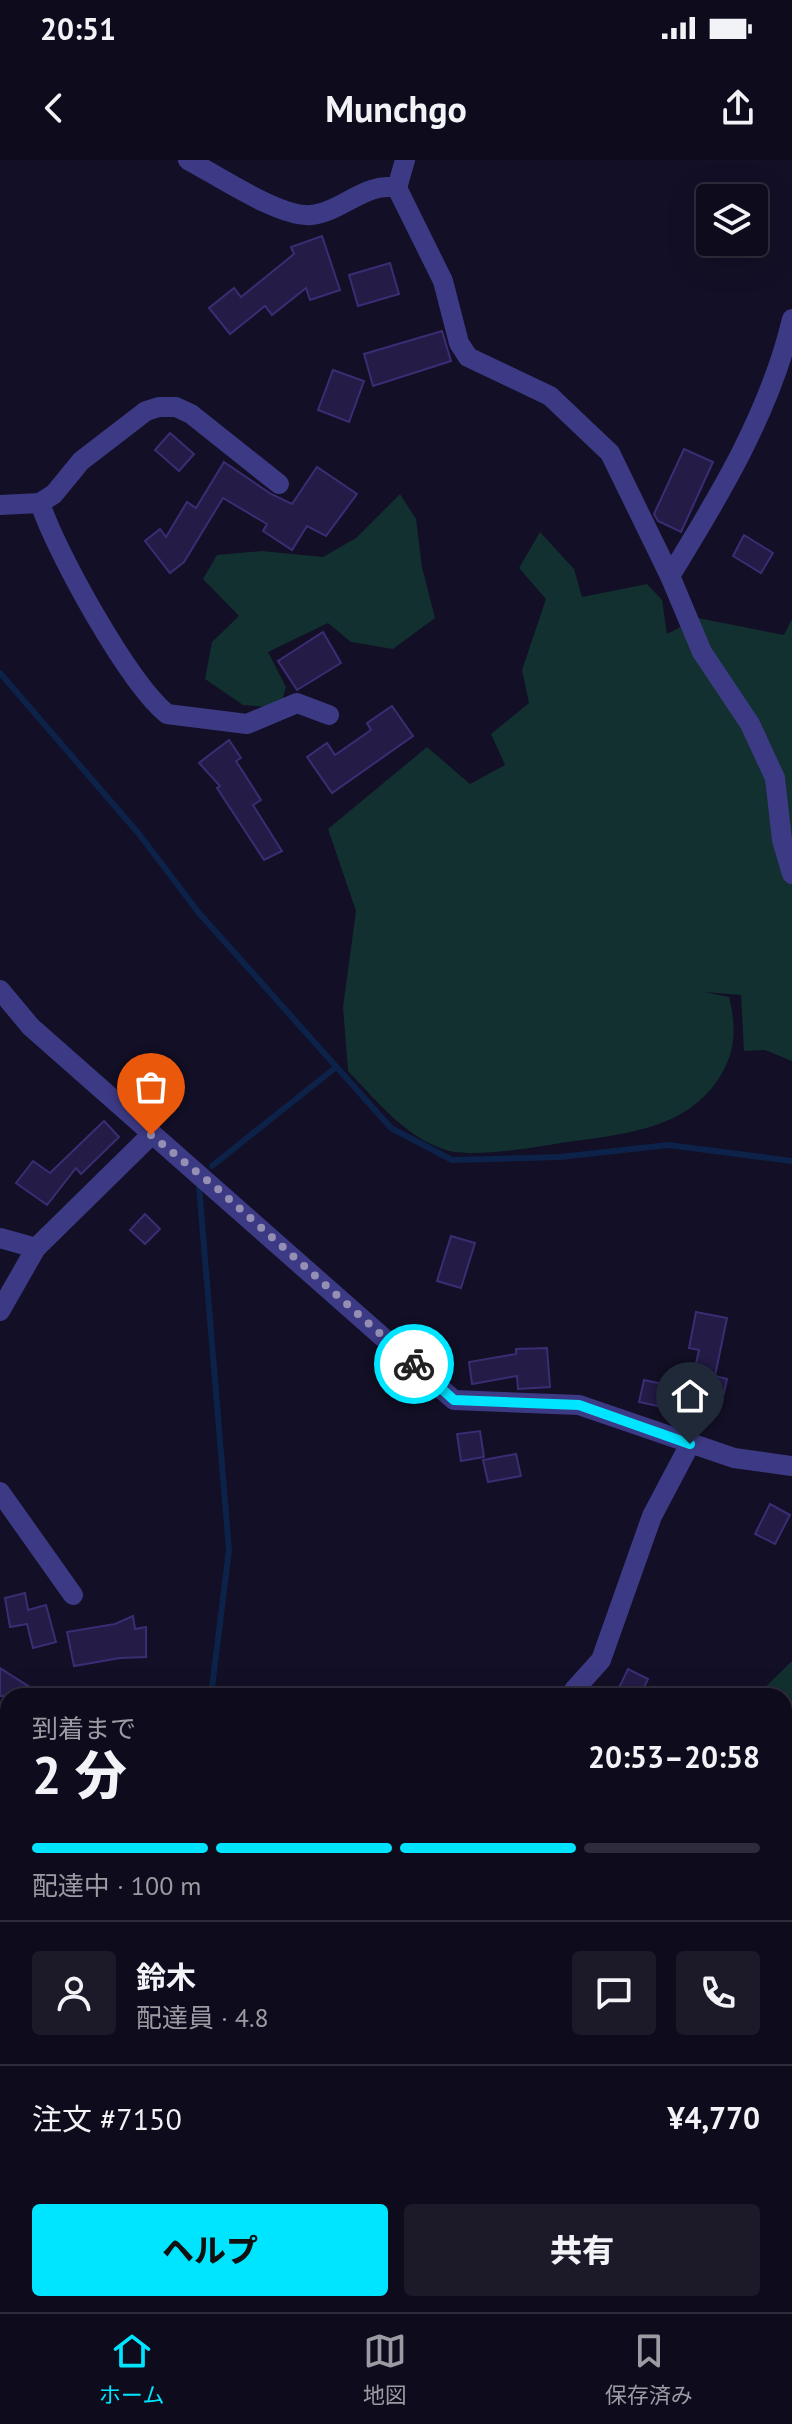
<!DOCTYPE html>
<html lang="ja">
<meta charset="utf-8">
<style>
body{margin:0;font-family:"PT Sans","Noto Sans JP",sans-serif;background:#1c1929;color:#f1f3f6;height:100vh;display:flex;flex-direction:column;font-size:30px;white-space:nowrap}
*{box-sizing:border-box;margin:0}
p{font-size:26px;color:#9b9ba3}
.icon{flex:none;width:44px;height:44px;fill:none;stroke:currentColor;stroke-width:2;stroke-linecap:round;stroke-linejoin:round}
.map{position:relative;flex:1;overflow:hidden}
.details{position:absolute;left:0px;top:1528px;width:792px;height:624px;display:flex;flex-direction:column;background:#0e0b1c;border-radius:24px 24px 0 0;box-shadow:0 8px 32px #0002,0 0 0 2px #2e2b3b}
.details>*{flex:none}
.buttons{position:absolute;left:696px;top:24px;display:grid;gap:16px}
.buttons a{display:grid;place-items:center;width:72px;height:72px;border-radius:8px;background:#0e0b1c;box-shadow:0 8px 32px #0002,0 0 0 2px #2e2b3b;font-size:40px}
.pin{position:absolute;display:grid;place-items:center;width:68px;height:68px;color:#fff;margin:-82px -34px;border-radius:50% 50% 50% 0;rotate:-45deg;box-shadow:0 0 8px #0007}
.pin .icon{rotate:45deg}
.courier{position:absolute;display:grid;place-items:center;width:80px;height:80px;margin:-40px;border:6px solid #00e5ff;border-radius:50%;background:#fff;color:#222;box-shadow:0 2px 10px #0007}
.summary em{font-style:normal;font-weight:800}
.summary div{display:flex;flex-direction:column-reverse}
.summary{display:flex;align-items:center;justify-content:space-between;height:136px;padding:0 32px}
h1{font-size:52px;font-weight:800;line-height:60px}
.bar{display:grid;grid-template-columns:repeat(4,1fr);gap:12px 8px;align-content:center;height:96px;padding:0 32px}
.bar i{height:10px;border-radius:6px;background:#2e2b3b}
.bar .active{background:#00e5ff}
.bar p{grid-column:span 4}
.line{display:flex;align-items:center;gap:20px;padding:0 32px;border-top:2px solid #2e2b3b}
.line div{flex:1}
.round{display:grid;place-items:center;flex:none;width:84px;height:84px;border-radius:8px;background:#1c1929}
.cta{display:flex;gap:16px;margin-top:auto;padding:16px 32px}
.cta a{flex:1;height:92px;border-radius:8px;background:#00e5ff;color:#111;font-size:32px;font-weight:800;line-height:92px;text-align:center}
.cta a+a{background:#1c1929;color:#f1f3f6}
.status{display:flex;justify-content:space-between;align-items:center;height:56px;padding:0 40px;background:#0e0b1c;direction:ltr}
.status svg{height:22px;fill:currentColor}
header{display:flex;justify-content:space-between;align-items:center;height:104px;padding:0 32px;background:#0e0b1c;font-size:36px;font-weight:800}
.dock{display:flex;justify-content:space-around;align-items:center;height:112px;border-top:2px solid #2e2b3b;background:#0e0b1c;font-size:22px;color:#9b9ba3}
.dock a{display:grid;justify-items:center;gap:4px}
.dock .active{color:#00e5ff}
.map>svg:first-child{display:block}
</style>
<div class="status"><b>20:51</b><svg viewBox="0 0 49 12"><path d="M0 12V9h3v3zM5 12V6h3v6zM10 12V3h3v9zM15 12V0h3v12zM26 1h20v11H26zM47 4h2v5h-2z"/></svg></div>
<header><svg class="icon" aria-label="back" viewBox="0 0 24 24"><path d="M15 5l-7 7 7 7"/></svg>Munchgo<svg class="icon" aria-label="share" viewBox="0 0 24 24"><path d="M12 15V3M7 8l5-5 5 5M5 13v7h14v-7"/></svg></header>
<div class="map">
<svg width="792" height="2152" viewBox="0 0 792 2152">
<rect width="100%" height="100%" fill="#130f26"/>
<g fill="#12302f">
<path d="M400,334L416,359L422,407L435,458L393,489L351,482L328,463L268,492L286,527L280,548L243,545L205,519L212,482L239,456L203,419L217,395L262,391L323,397L356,378Z"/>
<path d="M540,372L574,409L582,437L647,424L662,440L667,474L698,458L784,475L792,459V901L765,890L744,891L741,835L704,832L729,837C736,865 736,889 722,913C688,973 617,974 555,984C530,988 470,998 446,990C405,977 377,941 348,911L343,847L356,751L328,669L427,587L470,624L505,605L491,574L529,543L522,510L546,439L519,408Z"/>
<path d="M792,1501V2152H519L513,2144H784V1536H756Z"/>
<path d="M0,1998L8,2003V2126L0,2132Z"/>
</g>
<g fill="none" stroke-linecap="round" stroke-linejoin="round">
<g stroke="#0c2248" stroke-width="6">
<path d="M0,513L139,674L199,753L391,968L452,1000L560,997L668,985L792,1001"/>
<path d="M212,1006L335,908"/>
<path d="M199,1026L229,1390L211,1536"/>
</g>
</g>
<g fill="#241b47" stroke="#3b2d73" stroke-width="2">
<path d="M322,76L340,130L310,140L306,128L272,155L265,146L230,174L209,148L234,128L241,137L294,94L291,87Z"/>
<path d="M390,103L399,134L358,146L349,115Z"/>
<path d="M442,171L451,201L373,226L364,194Z"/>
<path d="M333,210L364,221L349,262L318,250Z"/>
<path d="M170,273L194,294L179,311L155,290Z"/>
<path d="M684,289L713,302L681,372L658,361L654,354Z"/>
<path d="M224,302L271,334L292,344L317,307L357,334L326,376L307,366L292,390L263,371L267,364L223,338L184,402L170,413L145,381L160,369L166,377L187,342L196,348Z"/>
<path d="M744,375L773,393L761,413L733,396Z"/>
<path d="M323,472L341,503L297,530L278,501Z"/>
<path d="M392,546L413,576L332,633L307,597L327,583L335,595L371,570L367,563Z"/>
<path d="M229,580L241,598L236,601L261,640L253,645L282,691L264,700L217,628L220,626L199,603Z"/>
<path d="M104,961L119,977L81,1014L76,1008L47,1045L16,1023L33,1001L50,1013Z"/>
<path d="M145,1054L160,1069L145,1084L130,1070Z"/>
<path d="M451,1076L475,1083L461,1128L437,1121Z"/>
<path d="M696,1152L727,1158L715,1216L727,1219L722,1241L689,1234L699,1190L689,1188Z"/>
<path d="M547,1188L550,1227L518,1229L517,1216L472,1224L469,1202L516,1194V1189Z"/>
<path d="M644,1220L677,1227L672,1249L639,1242Z"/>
<path d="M480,1271L484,1297L461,1301L457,1274Z"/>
<path d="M516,1294L521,1316L488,1322L483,1300Z"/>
<path d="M770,1344L790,1355L775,1384L755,1374Z"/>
<path d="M25,1433L28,1450L46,1445L56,1482L33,1488L27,1464L10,1467L5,1438Z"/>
<path d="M133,1456L135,1469L146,1467V1497L120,1498L74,1506L67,1472L115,1464Z"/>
<path d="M0,1508L44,1536H0Z"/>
<path d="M628,1509L648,1519L640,1536H615Z"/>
</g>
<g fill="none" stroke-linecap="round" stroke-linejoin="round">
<g stroke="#3d3a85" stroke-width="20">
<path d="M188,0C217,15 280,58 311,55C342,52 366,21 397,28"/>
<path d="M405,0L397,28L443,121L459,183L468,197L550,236L610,293L670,416L702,492L750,564L775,618L782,680L792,714"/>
<path d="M40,343C56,392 128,522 167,554L247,564L297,543L329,555"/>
<path d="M0,345L40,343L54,334L81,301L146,251L159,247H176L191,254L279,324"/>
<path d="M670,416C720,335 770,252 792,159"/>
<path d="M0,830L31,867L454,1240L579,1245L734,1298L792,1306"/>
<path d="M0,1078L36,1088"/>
<path d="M0,1151L36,1088L151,975"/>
<path d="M0,1332L73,1435"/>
<path d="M574,1530L601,1500L652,1356L690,1284"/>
<path d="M0,1777L8,1780"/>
<path d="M0,1814L8,1820"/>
<path d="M0,1938L8,1944"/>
<path d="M243,2144L253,2152"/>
<path d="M479,2144L487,2152"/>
<path d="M502,2144L508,2152"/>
</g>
<g stroke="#ff4fa3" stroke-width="24">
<path d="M0,1890L8,1896"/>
<path d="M341,2144L351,2152"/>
<path d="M366,2144L379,2152"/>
</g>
</g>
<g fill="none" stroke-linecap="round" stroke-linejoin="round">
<path stroke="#948fb3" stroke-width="8" stroke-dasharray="0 14.4" d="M151,975L219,1030L414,1204"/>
<path stroke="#00e5ff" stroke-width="10" d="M414,1204L454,1240L579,1245L690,1284"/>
</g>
</svg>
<div class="buttons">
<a><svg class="icon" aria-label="layers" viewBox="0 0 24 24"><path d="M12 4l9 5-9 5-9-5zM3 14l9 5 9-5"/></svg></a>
</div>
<div class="pin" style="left:151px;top:975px;background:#ea580c"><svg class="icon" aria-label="bag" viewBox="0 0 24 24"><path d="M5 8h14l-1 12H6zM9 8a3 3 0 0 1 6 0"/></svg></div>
<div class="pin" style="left:690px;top:1284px;background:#1f2937"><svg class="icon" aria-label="home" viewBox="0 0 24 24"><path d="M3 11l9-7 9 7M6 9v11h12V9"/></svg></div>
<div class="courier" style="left:414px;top:1204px"><svg class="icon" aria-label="bike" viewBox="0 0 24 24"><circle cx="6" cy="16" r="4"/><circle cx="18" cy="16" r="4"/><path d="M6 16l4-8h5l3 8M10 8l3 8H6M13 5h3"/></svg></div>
<section class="details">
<div class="summary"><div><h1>2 分</h1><p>到着まで</p></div><em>20:53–20:58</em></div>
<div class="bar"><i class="active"></i><i class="active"></i><i class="active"></i><i></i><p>配達中 · 100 m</p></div>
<div class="line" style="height:144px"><a class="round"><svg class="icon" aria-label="person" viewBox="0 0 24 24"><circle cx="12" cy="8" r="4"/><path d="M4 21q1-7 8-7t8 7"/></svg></a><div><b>鈴木</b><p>配達員 · 4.8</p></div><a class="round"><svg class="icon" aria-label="chat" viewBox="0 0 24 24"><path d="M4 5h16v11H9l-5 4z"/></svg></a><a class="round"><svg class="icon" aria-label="phone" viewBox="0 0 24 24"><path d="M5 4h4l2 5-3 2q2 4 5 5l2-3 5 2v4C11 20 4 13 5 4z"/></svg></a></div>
<div class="line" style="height:104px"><div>注文 #7150</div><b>¥4,770</b></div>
<div class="cta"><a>ヘルプ</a><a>共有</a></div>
</section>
</div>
<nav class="dock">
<a class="active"><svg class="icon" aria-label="home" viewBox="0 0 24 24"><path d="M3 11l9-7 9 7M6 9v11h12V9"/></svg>ホーム</a>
<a><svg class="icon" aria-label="map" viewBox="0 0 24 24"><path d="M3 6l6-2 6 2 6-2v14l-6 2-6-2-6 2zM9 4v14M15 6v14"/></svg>地図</a>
<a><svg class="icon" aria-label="saved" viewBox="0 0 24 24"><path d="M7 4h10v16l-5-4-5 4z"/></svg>保存済み</a>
</nav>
